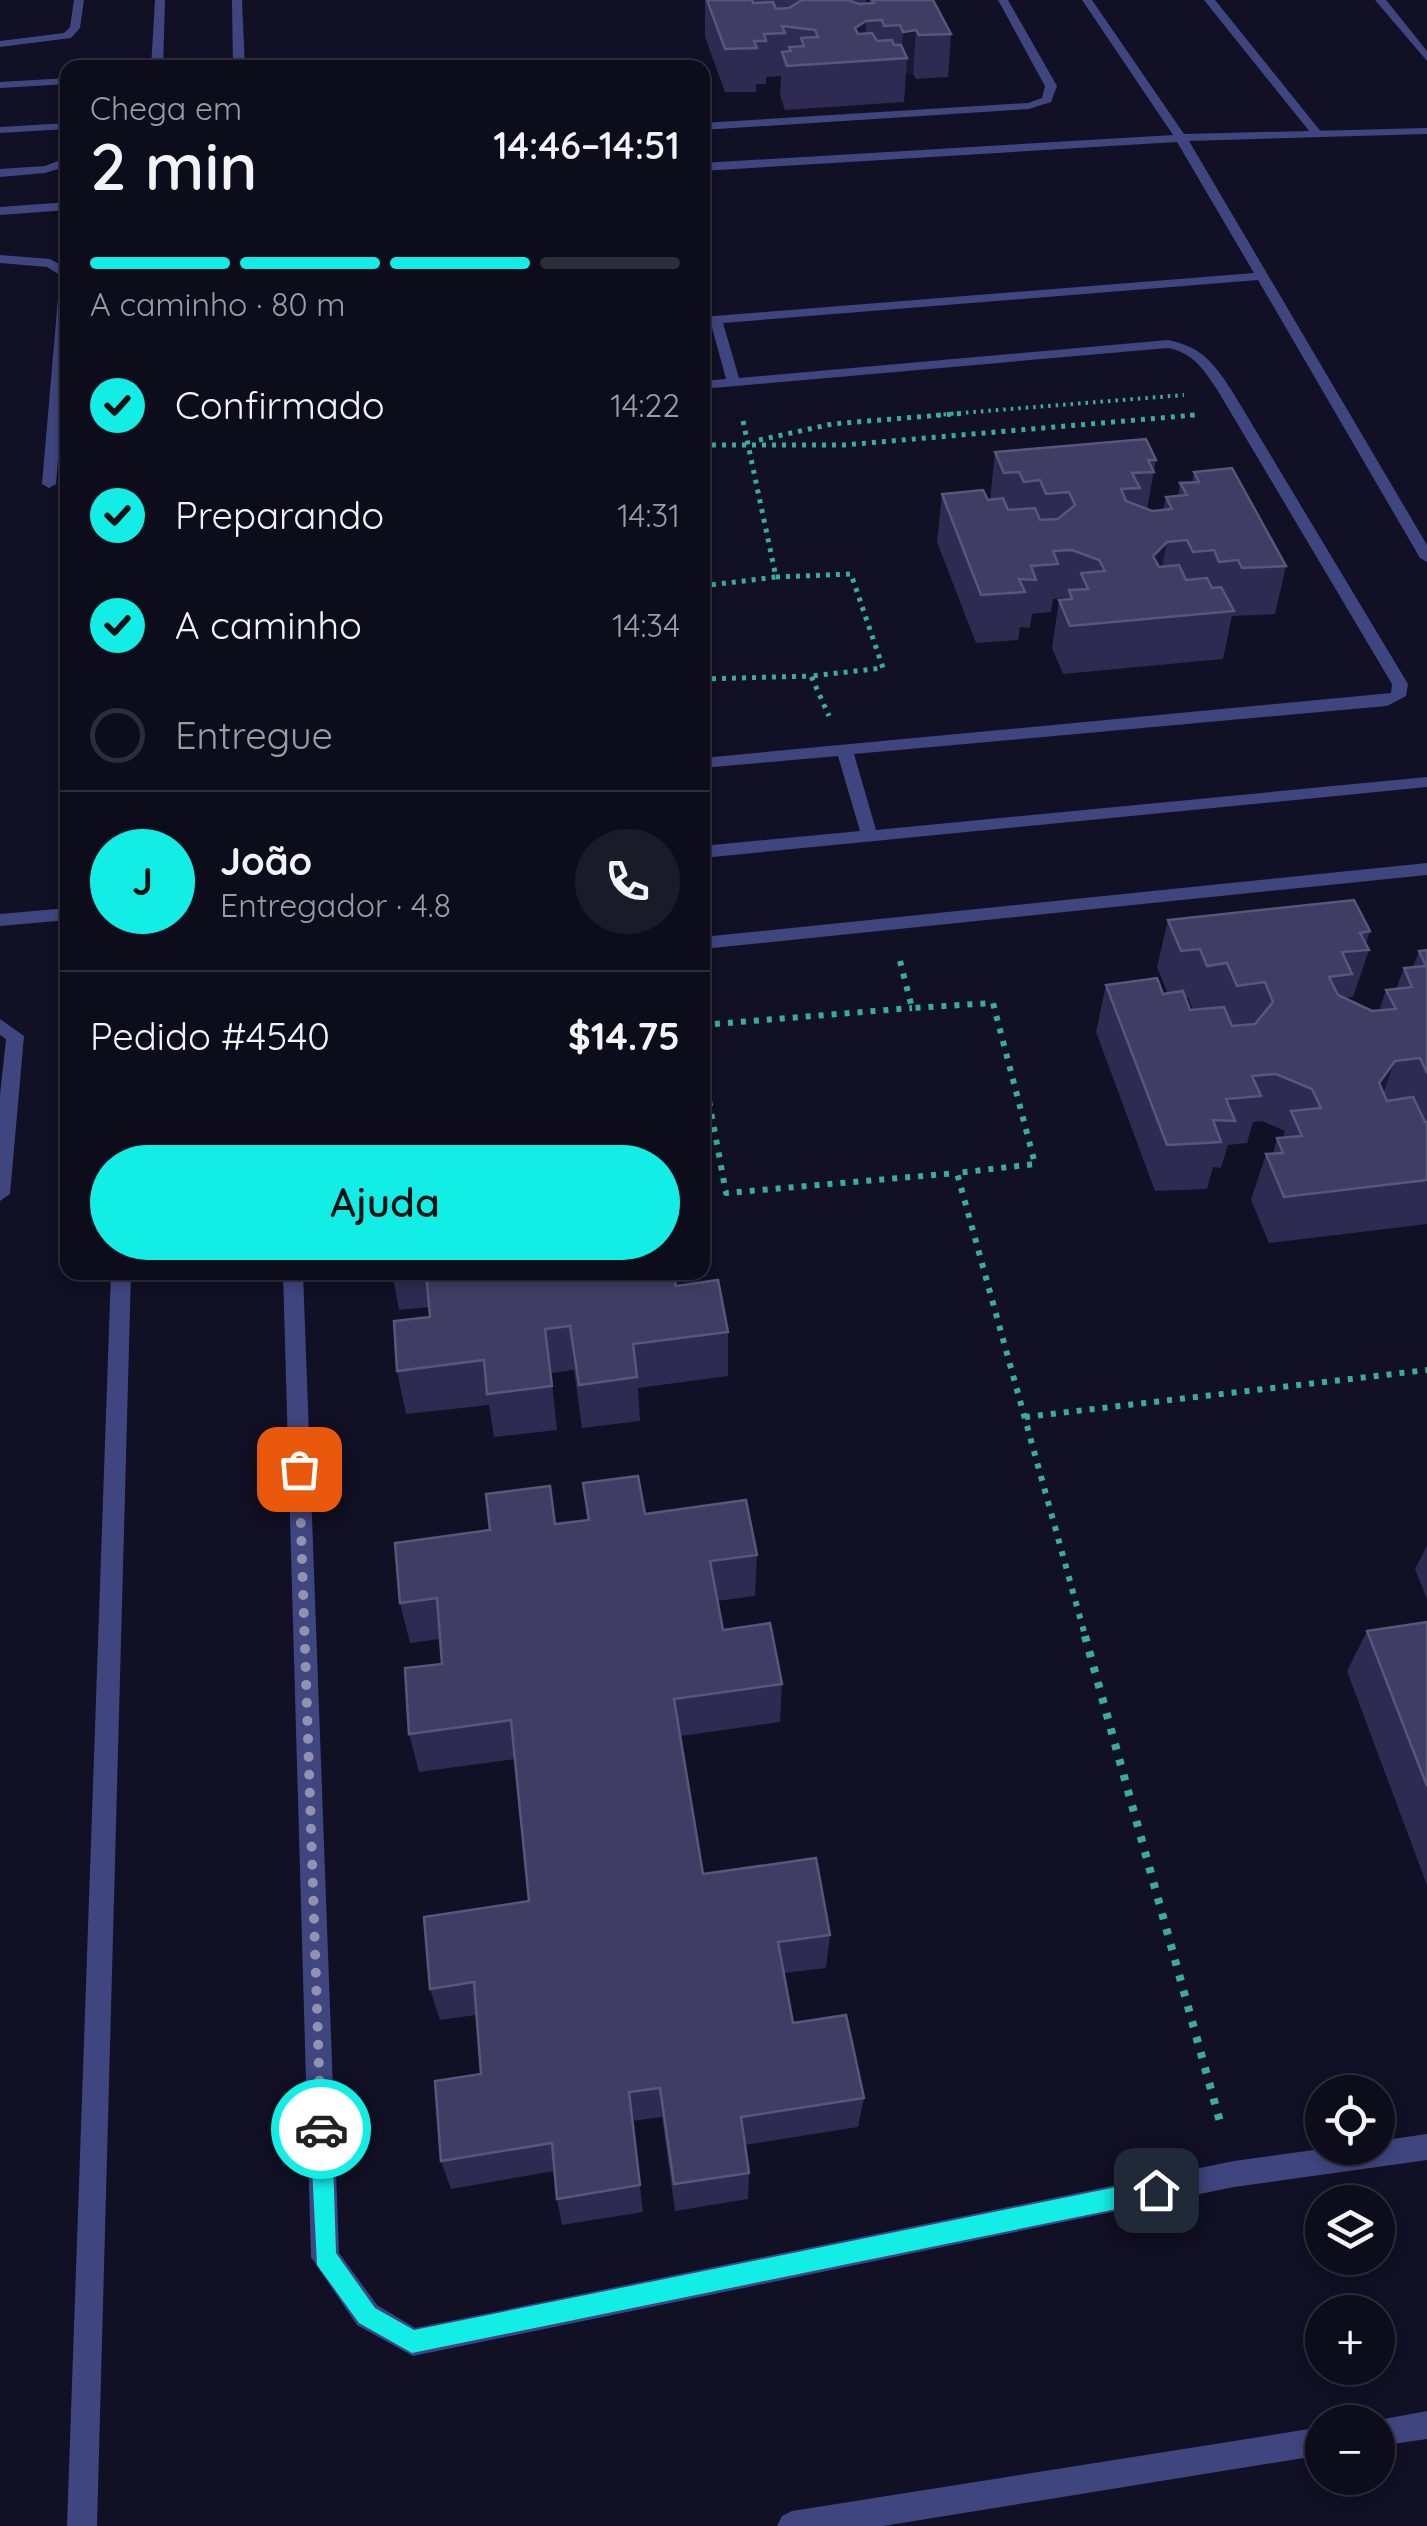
<!DOCTYPE html>
<html lang="pt">
<meta charset="utf-8">
<style>
body{margin:0;font-family:Quicksand,sans-serif;background:#1b1a28;color:#f1f3f6;height:100vh;display:flex;flex-direction:column;font-size:38px;white-space:nowrap}
*{box-sizing:border-box;margin:0}
p{font-size:32px;color:#9a9ba3}
.icon{flex:none;width:55px;height:55px;fill:none;stroke:currentColor;stroke-width:2;stroke-linecap:round;stroke-linejoin:round}
.map{position:relative;flex:1;overflow:hidden}
.details{position:absolute;left:60px;top:60px;width:650px;height:1220px;display:flex;flex-direction:column;background:#0d0c1b;border-radius:20px;box-shadow:0 5px 15px #0003,0 0 0 2px #2d2c3a}
.details>*{flex:none}
.controls{position:absolute;left:1305px;top:2075px;display:grid;gap:20px}
.controls a{display:grid;place-items:center;width:90px;height:90px;border-radius:50%;background:#0d0c1b;box-shadow:0 5px 15px #0003,0 0 0 2px #2d2c3a;font-size:50px}
.pin{position:absolute;display:grid;place-items:center;width:85px;height:85px;color:#fff;margin:-42px;border-radius:20px;box-shadow:0 5px 15px #0006}
.courier{position:absolute;display:grid;place-items:center;width:100px;height:100px;margin:-50px;border:8px solid #12ede5;border-radius:50%;background:#fff;color:#222;box-shadow:0 2px 12px #0007}
.overview em{font-style:normal;font-weight:600}
.overview div{display:flex;flex-direction:column-reverse}
.overview{display:flex;align-items:center;justify-content:space-between;height:170px;padding:0 30px}
h1{font-size:65px;font-weight:600;line-height:75px}
.bar{display:grid;grid-template-columns:repeat(4,1fr);gap:15px 10px;align-content:center;height:120px;padding:0 30px}
.bar i{height:12px;border-radius:8px;background:#2d2c3a}
.bar .selected{background:#12ede5}
.bar p{grid-column:span 4}
.line{display:flex;align-items:center;gap:25px;padding:0 30px;border-top:2px solid #2d2c3a}
.line div{flex:1}
.round{display:grid;place-items:center;flex:none;width:105px;height:105px;border-radius:52px;background:#1b1a28}
ol{padding:0 30px;list-style:none}
li{display:flex;align-items:center;gap:30px;height:110px}
li p{margin-inline-start:auto}
li .icon{padding:10px;border-radius:50%;background:#12ede5;color:#111;stroke-width:4}
li:last-child{color:#9a9ba3}
li i{width:55px;height:55px;border:5px solid #2d2c3a;border-radius:50%}
.cta{display:flex;gap:20px;margin-top:auto;padding:20px 30px}
.cta a{flex:1;height:115px;border-radius:60px;background:#12ede5;color:#111;font-size:40px;font-weight:600;line-height:115px;text-align:center}
.map>svg:first-child{display:block}
</style>
<div class="map">
<svg width="1427" height="2526" viewBox="0 0 1427 2526">
<rect width="100%" height="100%" fill="#111024"/>
<g fill="none" stroke-linecap="round" stroke-linejoin="round">
<g stroke="#38ae97" stroke-width="4" stroke-dasharray="2.5 5" stroke-linecap="butt">
<path d="M936,415L1184,395"/>
<path d="M1190,415H1195"/>
</g>
<g stroke="#38ae97" stroke-width="5" stroke-dasharray="4 6" stroke-linecap="butt">
<path d="M759,440L832,424L966,413"/>
<path d="M702,445H844L1195,415"/>
<path d="M776,577L851,574L883,668L811,676"/>
<path d="M702,586L776,577L742,416"/>
<path d="M702,679L811,676L829,716"/>
</g>
<g stroke="#38ae97" stroke-width="6" stroke-dasharray="5 8" stroke-linecap="butt">
<path d="M900,961L912,1008L993,1003L1035,1164L957,1173L1086,1639"/>
<path d="M702,1025L912,1008"/>
<path d="M702,1063L726,1193L957,1173"/>
<path d="M1025,1417L1427,1370"/>
</g>
<path stroke="#38ae97" stroke-width="8" stroke-dasharray="6 10" stroke-linecap="butt" d="M1085,1636L1222,2129"/>
<g fill="#3f457f" fill-rule="evenodd">
<path d="M1204,0H1215L1322,133V137H1314Z"/>
<path d="M68,78V84L0,88V82Z"/>
<path d="M68,123V129L0,133V127Z"/>
<path d="M68,157V166L45,173L0,177V169L45,166Z"/>
</g>
<g fill="#3f457f" fill-rule="evenodd">
<path d="M74,0H84L80,28L71,38L0,47V41L64,33L70,27Z"/>
<path d="M155,0H165L163,68H151Z"/>
<path d="M232,0H242L245,68H233Z"/>
<path d="M998,0H1008L1057,86L1051,102L1029,109L702,130V123L1028,103L1042,98L1045,86Z"/>
<path d="M1082,0H1092L1184,134L1427,128V134L1189,141L1427,545V562L1420,558L1258,280L723,323L739,378L1168,340C1202,347 1214,363 1232,391L1408,684L1406,696L1387,706L854,754L876,830L1427,777V787L702,858V846L860,831L838,756L702,768V758L1391,693L1392,684L1218,391C1204,370 1194,353 1168,348L702,389V381L726,379L711,324L702,325V317L1254,273L1177,142L702,171V163L1173,135Z"/>
<path d="M1375,0H1386L1427,51V61Z"/>
<path d="M68,202V210L0,215V207Z"/>
<path d="M0,255L50,259L68,269V336L56,484L49,488L42,484L60,275L47,267L0,263Z"/>
<path d="M1427,863V875L702,949V937Z"/>
<path d="M68,908V920L0,926V914Z"/>
<path d="M0,1019L24,1036L10,1194L0,1201V1095L6,1039L0,1035Z"/>
<path d="M111,1272H131L97,2526H67Z"/>
<path d="M283,1272H303L339,2253L377,2305L415,2328L1234,2161L1328,2148H1378V2141L1427,2134V2160L1234,2187L413,2356L357,2325L311,2257Z"/>
<path d="M1427,2411V2439L1378,2446V2422H1368Z"/>
<path d="M1322,2427V2455L883,2526H777L782,2516L792,2511Z"/>
</g>
</g>
<g fill="#2d2b51" fill-rule="evenodd">
<path d="M705,0H866V3H870V0H933L951,34L948,77L916,79L913,74H906L904,102L785,110L780,95L781,76L766,77V84H756V92H725L705,37Z"/>
<path d="M995,452L1156,460L1147,509L1152,511L1163,510L1166,497L1178,496L1180,483H1192L1194,472L1286,566L1275,614L1232,616L1223,659L1063,674L1052,648L1059,600L1067,599L1064,598L1053,599L1051,612L1032,614L1030,628L1020,627L1018,640L976,643L937,542L942,494L990,500Z"/>
<path d="M1168,920L1370,931L1366,944L1369,950L1353,997L1345,998L1372,1011H1379L1386,990L1396,989L1404,968L1413,967L1419,951L1427,950V1224L1269,1243L1251,1200L1266,1154L1273,1153L1277,1138H1283L1285,1131L1262,1121L1253,1122L1247,1143L1228,1145L1221,1168L1213,1167L1207,1189L1155,1191L1096,1032L1106,985L1163,994H1168L1157,967ZM1185,997H1188L1193,1010H1190Z"/>
<path d="M702,1205L707,1231V1276L675,1280L676,1286L728,1332V1376L638,1388L640,1421L582,1428L574,1370L551,1373L557,1430L494,1437L489,1405L406,1414L397,1371L430,1317L429,1307L399,1310L392,1272H702Z"/>
<path d="M583,1483L645,1514L757,1555L755,1596L717,1601L723,1630L782,1684L780,1722L681,1736L703,1874L830,1935L826,1968L784,1973L793,2023L864,2098L858,2127L745,2145L749,2173L748,2199L675,2211L662,2117L632,2121L643,2212L562,2225L557,2199L554,2171L451,2189L441,2161L481,2074L476,2015L440,2020L430,1989L529,1901L515,1759L419,1772L409,1734L442,1664L440,1639L410,1643L400,1603L555,1524L587,1520Z"/>
<path d="M1427,1546V1599L1415,1569Z"/>
<path d="M1427,1622V1885L1347,1671L1367,1631Z"/>
</g>
<g fill="#1a1837">
<path d="M866,21L864,61L855,28Z"/>
<path d="M916,30L913,74H906L907,58H901L903,32Z"/>
<path d="M1167,542L1158,590L1153,556Z"/>
<path d="M1395,1061L1378,1108L1379,1083Z"/>
</g>
<g fill="#3f3d63" stroke="#57567b" stroke-width="2.5">
<path d="M707,0H752L753,3L773,2L776,9L789,8L802,0H847L859,4L874,3L872,0H933L951,34L919,35L916,30L903,32L900,25L884,26L882,20L866,21L855,28L858,34L872,33L877,41L892,40L894,45H901L907,58L787,66L782,52L791,51L789,47L804,46L801,38L818,37L815,30L782,26L785,33L764,34L766,41H754L757,48L725,49Z"/>
<path d="M1146,439L1156,460H1148L1154,472L1132,473L1140,488L1121,489L1126,501L1152,511L1172,509L1166,497L1187,495L1180,483L1199,482L1194,472L1232,468L1286,566L1242,568L1238,560L1219,562L1214,550L1193,552L1187,540L1167,542L1153,556L1159,567L1179,565L1186,580L1207,578L1212,588L1221,587L1234,611L1070,626L1059,600L1072,599L1069,590L1088,589L1081,573L1105,571L1099,560L1072,550L1053,551L1058,564L1031,566L1036,580L1019,579L1025,592L981,595L942,494L983,490L988,500L1003,498L1008,510L1035,508L1040,520L1058,519L1075,505L1069,492L1046,494L1040,480L1024,482L1019,472L1004,473L995,452Z"/>
<path d="M1354,900L1370,931L1360,933L1369,950L1342,952L1352,974L1329,977L1338,995L1372,1011L1396,1009L1386,990L1412,987L1404,968L1426,966L1419,951L1427,950V1073L1420,1058L1395,1061L1379,1083L1387,1101L1413,1097L1425,1122H1427V1180L1284,1197L1266,1154L1283,1153L1277,1138L1302,1136L1291,1111L1321,1108L1312,1089L1276,1074L1252,1076L1261,1096L1226,1099L1235,1121L1213,1120L1221,1142L1167,1145L1106,985L1157,978L1163,994L1183,991L1190,1010L1224,1007L1232,1026L1255,1024L1273,1002L1265,982L1237,986L1227,963L1207,966L1200,949L1181,951L1168,920Z"/>
<path d="M702,1205L707,1231H702Z"/>
<path d="M426,1272H673L676,1286L718,1280L728,1332L633,1344L637,1377L579,1385L570,1326L545,1329L552,1386L487,1394L484,1360L397,1371L394,1321L430,1317Z"/>
<path d="M638,1476L645,1514L746,1500L757,1555L710,1561L723,1630L770,1623L782,1684L674,1699L703,1874L816,1858L830,1935L778,1942L793,2023L846,2015L864,2098L741,2117L749,2173L674,2184L660,2088L629,2092L640,2185L557,2199L552,2143L441,2161L435,2081L481,2074L474,1982L430,1989L424,1917L529,1901L511,1720L409,1734L405,1668L442,1664L437,1598L400,1603L395,1543L490,1530L486,1494L550,1486L555,1524L589,1520L583,1483Z"/>
<path d="M1427,1622V1786L1367,1631Z"/>
</g>
<path fill="#12ede5" d="M321,2118L329,2121L332,2129L336,2253L375,2308L414,2330L1156,2179L1164,2182L1167,2190L1164,2197L1156,2201L412,2353L359,2323L317,2265L310,2129L313,2121Z"/>
<g fill="none" stroke-linecap="round" stroke-linejoin="round">
<path stroke="#9191b0" stroke-width="10" stroke-dasharray="0 18" d="M299,1469L321,2129"/>
</g>
</svg>
<div class="controls">
<a><svg class="icon" aria-label="locate" viewBox="0 0 24 24"><circle cx="12" cy="12" r="6"/><path d="M12 2v4M12 18v4M2 12h4M18 12h4"/></svg></a>
<a><svg class="icon" aria-label="layers" viewBox="0 0 24 24"><path d="M12 4l9 5-9 5-9-5zM3 14l9 5 9-5"/></svg></a>
<a>+</a>
<a>−</a>
</div>
<div class="pin" style="left:299px;top:1469px;background:#ea580c"><svg class="icon" aria-label="bag" viewBox="0 0 24 24"><path d="M5 8h14l-1 12H6zM9 8a3 3 0 0 1 6 0"/></svg></div>
<div class="pin" style="left:1156px;top:2190px;background:#1f2937"><svg class="icon" aria-label="home" viewBox="0 0 24 24"><path d="M3 11l9-7 9 7M6 9v11h12V9"/></svg></div>
<div class="courier" style="left:321px;top:2129px"><svg class="icon" aria-label="car" viewBox="0 0 24 24"><path d="M5 17H2v-5l4-1 3-4h7l3 4 3 1v5h-3M9 17h6M6 11h13"/><circle cx="7" cy="17" r="2"/><circle cx="17" cy="17" r="2"/></svg></div>
<section class="details">
<div class="overview"><div><h1>2 min</h1><p>Chega em</p></div><em>14:46–14:51</em></div>
<div class="bar"><i class="selected"></i><i class="selected"></i><i class="selected"></i><i></i><p>A caminho · 80 m</p></div>
<ol>
<li><svg class="icon" aria-label="check" viewBox="0 0 24 24"><path d="M5 12l5 5 9-10"/></svg>Confirmado<p>14:22</p></li>
<li><svg class="icon" aria-label="check" viewBox="0 0 24 24"><path d="M5 12l5 5 9-10"/></svg>Preparando<p>14:31</p></li>
<li><svg class="icon" aria-label="check" viewBox="0 0 24 24"><path d="M5 12l5 5 9-10"/></svg>A caminho<p>14:34</p></li>
<li><i></i>Entregue</li>
</ol>
<div class="line" style="height:180px"><b class="round" style="background:#12ede5;color:#111">J</b><div><b>João</b><p>Entregador · 4.8</p></div><a class="round"><svg class="icon" aria-label="phone" viewBox="0 0 24 24"><path d="M5 4h4l2 5-3 2q2 4 5 5l2-3 5 2v4C11 20 4 13 5 4z"/></svg></a></div>
<div class="line" style="height:130px"><div>Pedido #4540</div><b>$14.75</b></div>
<div class="cta"><a>Ajuda</a></div>
</section>
</div>
